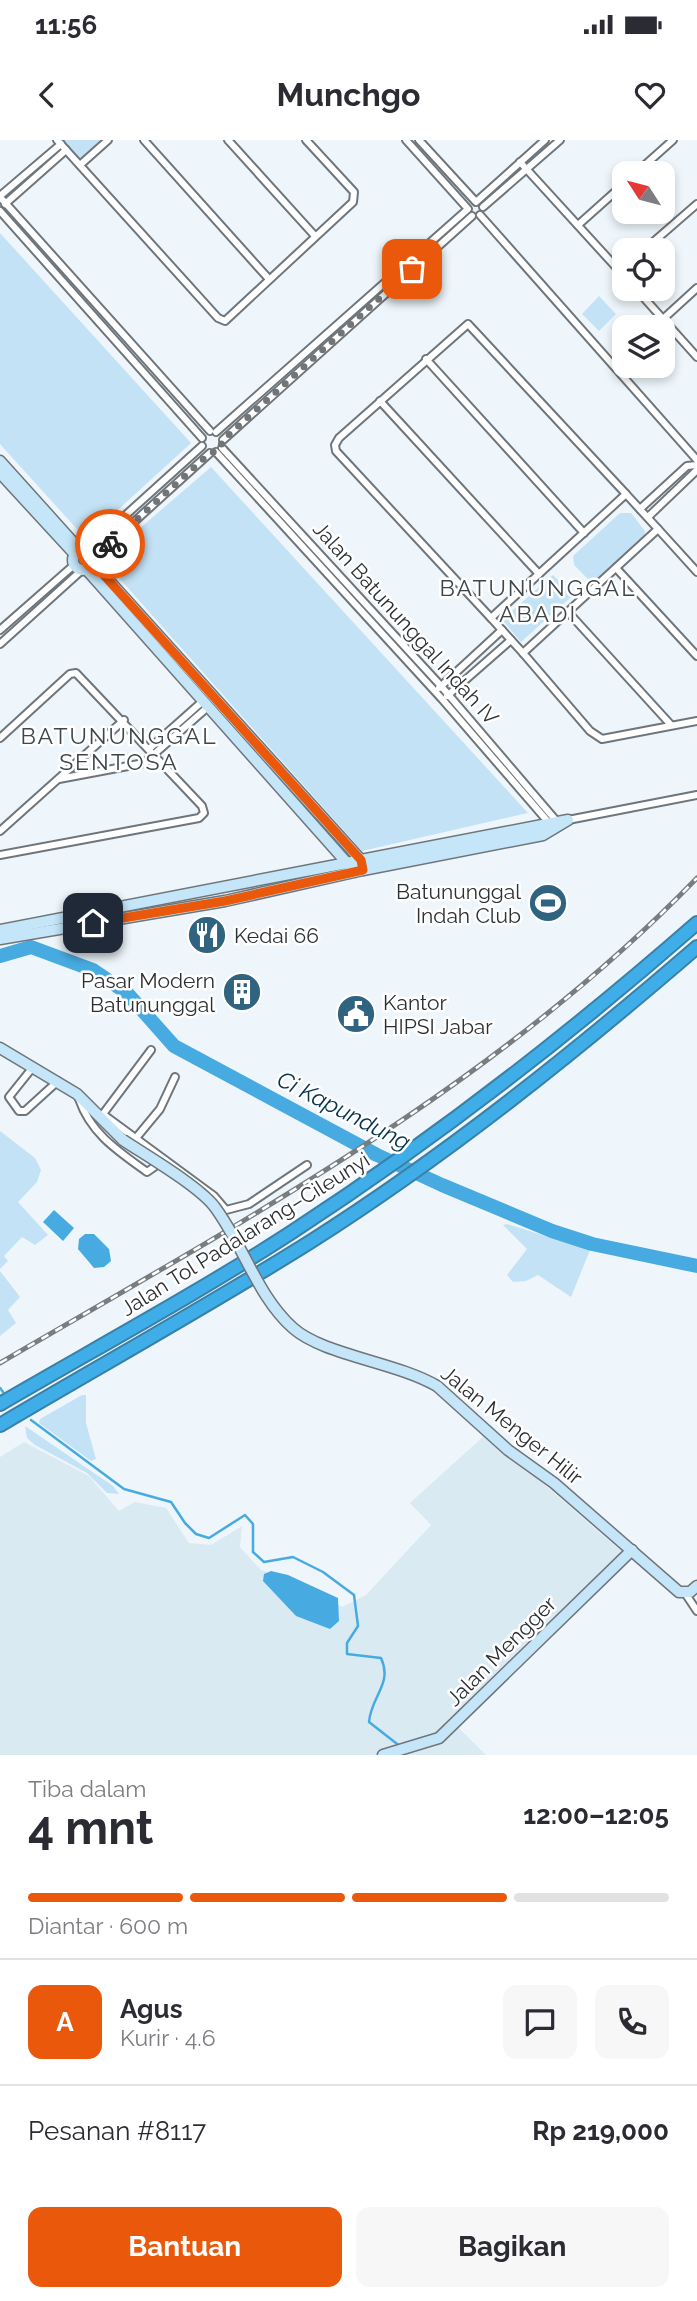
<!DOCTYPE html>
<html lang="id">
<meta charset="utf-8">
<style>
body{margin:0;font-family:Raleway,sans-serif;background:#f7f7f7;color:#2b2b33;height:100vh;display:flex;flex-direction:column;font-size:26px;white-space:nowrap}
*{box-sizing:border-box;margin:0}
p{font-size:23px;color:#7c7c81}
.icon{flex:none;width:38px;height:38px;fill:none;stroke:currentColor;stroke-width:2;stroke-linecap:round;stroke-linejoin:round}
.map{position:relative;height:1615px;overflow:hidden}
.sheet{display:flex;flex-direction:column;background:#fff;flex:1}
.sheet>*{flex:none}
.needle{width:46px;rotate:306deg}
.fabs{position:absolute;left:612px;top:21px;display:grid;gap:14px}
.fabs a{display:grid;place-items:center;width:63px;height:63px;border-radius:14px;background:#fff;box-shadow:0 4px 10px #0003;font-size:35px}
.pin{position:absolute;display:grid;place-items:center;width:60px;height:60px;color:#fff;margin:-30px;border-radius:14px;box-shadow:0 4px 10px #0006}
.courier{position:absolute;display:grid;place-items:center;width:70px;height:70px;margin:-35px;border:5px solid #ea580c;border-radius:50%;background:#fff;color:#222;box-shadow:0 2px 9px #0007}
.overview em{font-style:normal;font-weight:700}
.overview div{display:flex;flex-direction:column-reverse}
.overview{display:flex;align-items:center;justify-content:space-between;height:119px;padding:0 28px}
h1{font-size:46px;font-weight:700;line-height:52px}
.bar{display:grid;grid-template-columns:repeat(4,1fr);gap:10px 7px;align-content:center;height:84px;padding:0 28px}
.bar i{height:9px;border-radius:5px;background:#e1e1e2}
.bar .selected{background:#ea580c}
.bar p{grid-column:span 4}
.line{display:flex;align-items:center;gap:18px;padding:0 28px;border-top:2px solid #e1e1e2}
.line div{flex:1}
.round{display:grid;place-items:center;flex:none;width:74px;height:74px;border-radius:14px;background:#f7f7f7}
.action{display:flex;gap:14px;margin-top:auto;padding:14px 28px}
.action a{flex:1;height:80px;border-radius:14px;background:#ea580c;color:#fff;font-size:28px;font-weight:700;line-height:80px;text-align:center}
.action a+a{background:#f7f7f7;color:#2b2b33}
.status{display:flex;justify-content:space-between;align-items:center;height:49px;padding:0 35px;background:#fff;direction:ltr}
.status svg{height:19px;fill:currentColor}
header{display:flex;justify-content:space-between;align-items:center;height:91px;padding:0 28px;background:#fff;font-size:32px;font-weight:700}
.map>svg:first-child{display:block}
</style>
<div class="status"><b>11:56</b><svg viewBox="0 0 49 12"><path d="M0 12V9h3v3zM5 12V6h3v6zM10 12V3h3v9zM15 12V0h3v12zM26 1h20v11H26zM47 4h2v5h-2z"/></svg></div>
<header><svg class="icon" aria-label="back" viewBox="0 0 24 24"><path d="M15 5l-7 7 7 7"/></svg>Munchgo<svg class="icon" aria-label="heart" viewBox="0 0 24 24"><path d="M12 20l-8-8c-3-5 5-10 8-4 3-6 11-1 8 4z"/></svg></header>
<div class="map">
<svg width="697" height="1615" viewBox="0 0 697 1615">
<rect width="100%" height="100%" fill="#eef6fb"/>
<path fill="#daeaf3" d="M486,1294L628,1417L458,1587L486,1615H0V1317L24,1302L89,1336L119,1371L135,1362L166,1368L189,1403L211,1405L242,1386L240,1407L261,1430L302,1443L342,1467L366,1455L431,1385L410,1363Z"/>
<g fill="#c4e2f5">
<path d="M59,0H106L80,24Z"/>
<path d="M0,93L191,303L86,399L0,304Z"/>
<path d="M599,156L616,174L599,191L582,174Z"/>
<path d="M211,327L528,673L362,711L103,420Z"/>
<path d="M620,373H631L645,391V396L597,440L590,441L574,425L573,416Z"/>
<path d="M553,435L570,452L571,457L521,502L504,482V478Z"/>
<path d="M0,991L35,1018L41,1030L37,1042L18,1062L48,1095L35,1105L22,1097L4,1116L8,1121L0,1129Z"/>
<path d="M507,1084L590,1110L571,1157L538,1135L526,1141L513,1142L507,1135L527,1109L503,1085Z"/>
<path d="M0,1131L20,1157L8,1170L16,1183L0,1196Z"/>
<path d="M82,1255H86V1283L96,1319L91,1321L39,1283L40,1279Z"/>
<path d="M25,1286L113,1346L119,1354L107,1353L87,1333L35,1305L27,1298Z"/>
</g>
<g fill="#47abe1">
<path d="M54,1070L74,1088L63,1101L43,1082Z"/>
<path d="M85,1094H94L109,1109L111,1121L104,1127L94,1128L78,1109L79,1099Z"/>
<path d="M271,1431L288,1435L338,1458L339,1481L330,1489L296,1476L263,1441L264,1434Z"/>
</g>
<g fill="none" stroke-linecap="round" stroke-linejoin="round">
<g stroke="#47abe1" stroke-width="2.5">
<path d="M0,1248L3,1252"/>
<path d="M31,1280L124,1349L171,1362L185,1383L196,1394L209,1398L245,1375L253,1384V1412L264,1422L293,1417L323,1432L354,1455L358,1486L347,1503V1514L381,1518C393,1544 371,1556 369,1582L401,1607"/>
</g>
<path stroke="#47abe1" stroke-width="14" d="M0,816L31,807L93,830L127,853L174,906L377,1015L442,1045L552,1091L592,1104L697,1126"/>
<g stroke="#6f767b" stroke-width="10">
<g id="street">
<path d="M57,0L218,178L225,181L353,62L354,52L306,0"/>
<path d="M144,0L268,138"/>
<path d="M228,0L315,96"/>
<path d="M419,0L476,62L545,0"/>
<path d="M520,22L625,137"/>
<path d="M80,25L108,0"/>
<path d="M636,33L673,0"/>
<path d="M0,56L61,4"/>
<path d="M0,57L210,291"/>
<path d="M5,64L66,10"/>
<path d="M483,67L560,0"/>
<path d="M0,71L202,298"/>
<path d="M480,75L697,320"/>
<path d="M578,85L625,43"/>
<path d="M644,110L697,64"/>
<path d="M636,149L697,217"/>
<path d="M663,179L697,148"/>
<path d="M426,219L584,393"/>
<path d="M380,261L539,434"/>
<path d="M216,292L468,69L406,0"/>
<path d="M223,300L472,76"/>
<path d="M222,308L441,546L559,684"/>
<path d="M216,312L442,559L550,684"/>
<path d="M626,354L658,389L523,513L491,478Z"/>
<path d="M640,369L687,326L697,325"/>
<path d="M648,377L697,330"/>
<path d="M658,389L697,432"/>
<path d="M87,410L202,306"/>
<path d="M93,419L210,313"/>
<path d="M616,428L697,516"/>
<path d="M568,472L671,585"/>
<path d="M491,478L336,311L335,305L339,298L468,184L626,354"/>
<path d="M0,490L74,425"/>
<path d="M0,504L82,430"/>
<path d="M523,513L590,591L602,599L697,581"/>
<path d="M439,548L502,490"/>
<path d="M447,556L511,500"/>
<path d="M0,598L70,534L76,533L202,666L204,673L199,678L0,715"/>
<path d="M150,608L204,560"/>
<path d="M59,639L144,623L209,566"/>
<path d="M568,680L697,655"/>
<path d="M0,691L124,580"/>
<path d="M33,927L9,957L19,971H25L58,941"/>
<path d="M79,959C91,994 118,1011 147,1032L160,1023"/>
<path d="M103,974L151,910"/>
<path d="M104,975L214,1056L226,1070L249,1064L307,1025"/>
<path d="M136,998L160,969L175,937"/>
<path d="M685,1453L697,1471"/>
</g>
</g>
<g stroke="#6f767b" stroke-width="13">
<g id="secondary">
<path d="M0,321L80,410"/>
<path d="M0,333L72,411"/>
<circle cx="83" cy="420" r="10"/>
<path d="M93,423L361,720L568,680L543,695L363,730"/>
<path d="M86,429L347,723"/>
<path d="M0,790L347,723"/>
<path d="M0,799L225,761L363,730L361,720L347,723L355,732"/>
<path d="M0,908L77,954L123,1000"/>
<path d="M437,1246L508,1310L554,1343L679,1452H690L697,1446"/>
<path d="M383,1615L439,1598L632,1410"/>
</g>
</g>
<g stroke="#3981a8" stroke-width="16">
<g id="highway">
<path d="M0,1264C98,1207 198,1153 292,1092C435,999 569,895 697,783"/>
<path d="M0,1285C103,1224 208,1166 310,1102C447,1015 574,913 697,807"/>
</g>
</g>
<use href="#street" stroke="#fff" stroke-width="6"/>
<use href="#secondary" stroke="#c5e6f8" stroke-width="10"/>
<use href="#highway" stroke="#3fade7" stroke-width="12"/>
<g stroke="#787d80" stroke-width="5">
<path id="rail" d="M0,1223C245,1080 497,945 697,738"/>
</g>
<use href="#rail" stroke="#fff" stroke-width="2.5" stroke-dasharray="8" stroke-linecap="butt"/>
<g stroke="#6f767b" stroke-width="13" stroke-linecap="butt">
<path id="secondary-bridge" d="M123,1000C147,1016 197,1045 214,1066C243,1104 257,1156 293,1188C323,1215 396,1222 437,1246"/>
</g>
<use href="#secondary-bridge" stroke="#c5e6f8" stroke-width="10"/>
</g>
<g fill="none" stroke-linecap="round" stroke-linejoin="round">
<path stroke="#717578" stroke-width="7" stroke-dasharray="0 12.6" d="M110,404L210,313L219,310L223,300L412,129"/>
<path stroke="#ea580c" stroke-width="9" d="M93,783L225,761L363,730L361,720L93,423L110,404"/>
</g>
<defs>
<g id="stadium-disc" transform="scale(2.0125)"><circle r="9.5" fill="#306380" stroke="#fff"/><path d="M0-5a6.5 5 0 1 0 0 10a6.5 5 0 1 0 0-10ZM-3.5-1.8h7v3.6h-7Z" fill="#fff"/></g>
<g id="restaurant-disc" transform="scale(2.0125)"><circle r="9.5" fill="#306380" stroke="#fff"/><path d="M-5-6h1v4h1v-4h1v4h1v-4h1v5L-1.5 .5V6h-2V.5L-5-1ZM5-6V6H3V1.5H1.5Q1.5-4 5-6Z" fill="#fff"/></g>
<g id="building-disc" transform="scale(2.0125)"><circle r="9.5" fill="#306380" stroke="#fff"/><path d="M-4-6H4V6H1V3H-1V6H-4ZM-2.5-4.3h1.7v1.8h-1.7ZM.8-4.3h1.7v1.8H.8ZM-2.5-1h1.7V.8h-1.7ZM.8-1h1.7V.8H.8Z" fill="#fff"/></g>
<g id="civic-disc" transform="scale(2.0125)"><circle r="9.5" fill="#306380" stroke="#fff"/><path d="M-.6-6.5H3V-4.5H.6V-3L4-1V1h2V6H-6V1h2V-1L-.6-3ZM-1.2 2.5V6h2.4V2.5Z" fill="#fff"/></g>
</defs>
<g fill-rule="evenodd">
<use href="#stadium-disc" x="548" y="763"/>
<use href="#restaurant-disc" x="207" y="795"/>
<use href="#building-disc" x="242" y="852"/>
<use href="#civic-disc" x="356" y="874"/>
</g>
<g text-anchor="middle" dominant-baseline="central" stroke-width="5" stroke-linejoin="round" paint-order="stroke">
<g font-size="21" fill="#2d3032" stroke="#fff">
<text transform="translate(406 483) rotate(48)">Jalan Batununggal Indah IV</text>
<text transform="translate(245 1094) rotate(-32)">Jalan Tol Padalarang–Cileunyi</text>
<text transform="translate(512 1285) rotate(39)">Jalan Menger Hilir</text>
<text transform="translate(501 1511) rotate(-45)">Jalan Mengger</text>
</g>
<g font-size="21" fill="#2d3032" stroke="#fff" text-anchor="end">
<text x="521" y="751">Batununggal<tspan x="521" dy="24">Indah Club</tspan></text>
<text x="234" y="795" text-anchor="start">Kedai 66</text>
<text x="215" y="840">Pasar Modern<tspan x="215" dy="24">Batununggal</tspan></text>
<text x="383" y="862" text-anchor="start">Kantor<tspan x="383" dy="24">HIPSI Jabar</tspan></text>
</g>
<g font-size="23" letter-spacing="2" fill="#3f464a" stroke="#fff">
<text x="538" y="447">BATUNUNGGAL<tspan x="538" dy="26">ABADI</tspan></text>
<text x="119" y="595">BATUNUNGGAL<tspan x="119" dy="26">SENTOSA</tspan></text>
</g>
<g font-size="23" font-style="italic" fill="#063349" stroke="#fff">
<text transform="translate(344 970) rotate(27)">Ci Kapundung</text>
</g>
</g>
</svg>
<div class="fabs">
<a><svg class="needle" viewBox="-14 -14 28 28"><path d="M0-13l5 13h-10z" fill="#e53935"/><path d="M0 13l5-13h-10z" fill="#7c7c81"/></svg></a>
<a><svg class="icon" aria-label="locate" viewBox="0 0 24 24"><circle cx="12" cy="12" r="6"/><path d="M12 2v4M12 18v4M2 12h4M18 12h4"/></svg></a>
<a><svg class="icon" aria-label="layers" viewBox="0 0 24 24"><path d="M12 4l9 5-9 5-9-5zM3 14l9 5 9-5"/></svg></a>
</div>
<div class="pin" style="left:412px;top:129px;background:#ea580c"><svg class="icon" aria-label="bag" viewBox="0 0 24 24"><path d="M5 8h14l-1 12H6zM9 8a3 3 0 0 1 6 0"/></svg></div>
<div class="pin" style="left:93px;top:783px;background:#1f2937"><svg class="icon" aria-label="home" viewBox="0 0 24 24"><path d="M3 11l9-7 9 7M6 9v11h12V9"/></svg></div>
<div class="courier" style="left:110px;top:404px"><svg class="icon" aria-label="bike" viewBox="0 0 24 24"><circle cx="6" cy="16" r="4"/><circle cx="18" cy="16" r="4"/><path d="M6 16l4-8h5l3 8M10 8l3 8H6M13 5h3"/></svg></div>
</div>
<section class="sheet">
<div class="overview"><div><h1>4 mnt</h1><p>Tiba dalam</p></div><em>12:00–12:05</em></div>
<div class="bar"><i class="selected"></i><i class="selected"></i><i class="selected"></i><i></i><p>Diantar · 600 m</p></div>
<div class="line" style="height:126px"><b class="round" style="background:#ea580c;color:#fff">A</b><div><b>Agus</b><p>Kurir · 4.6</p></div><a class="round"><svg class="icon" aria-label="chat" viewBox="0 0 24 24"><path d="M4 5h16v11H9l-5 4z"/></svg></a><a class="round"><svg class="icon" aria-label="phone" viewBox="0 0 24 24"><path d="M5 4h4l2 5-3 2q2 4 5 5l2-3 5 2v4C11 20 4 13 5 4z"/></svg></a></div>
<div class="line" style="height:91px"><div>Pesanan #8117</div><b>Rp 219,000</b></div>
<div class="action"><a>Bantuan</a><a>Bagikan</a></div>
</section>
